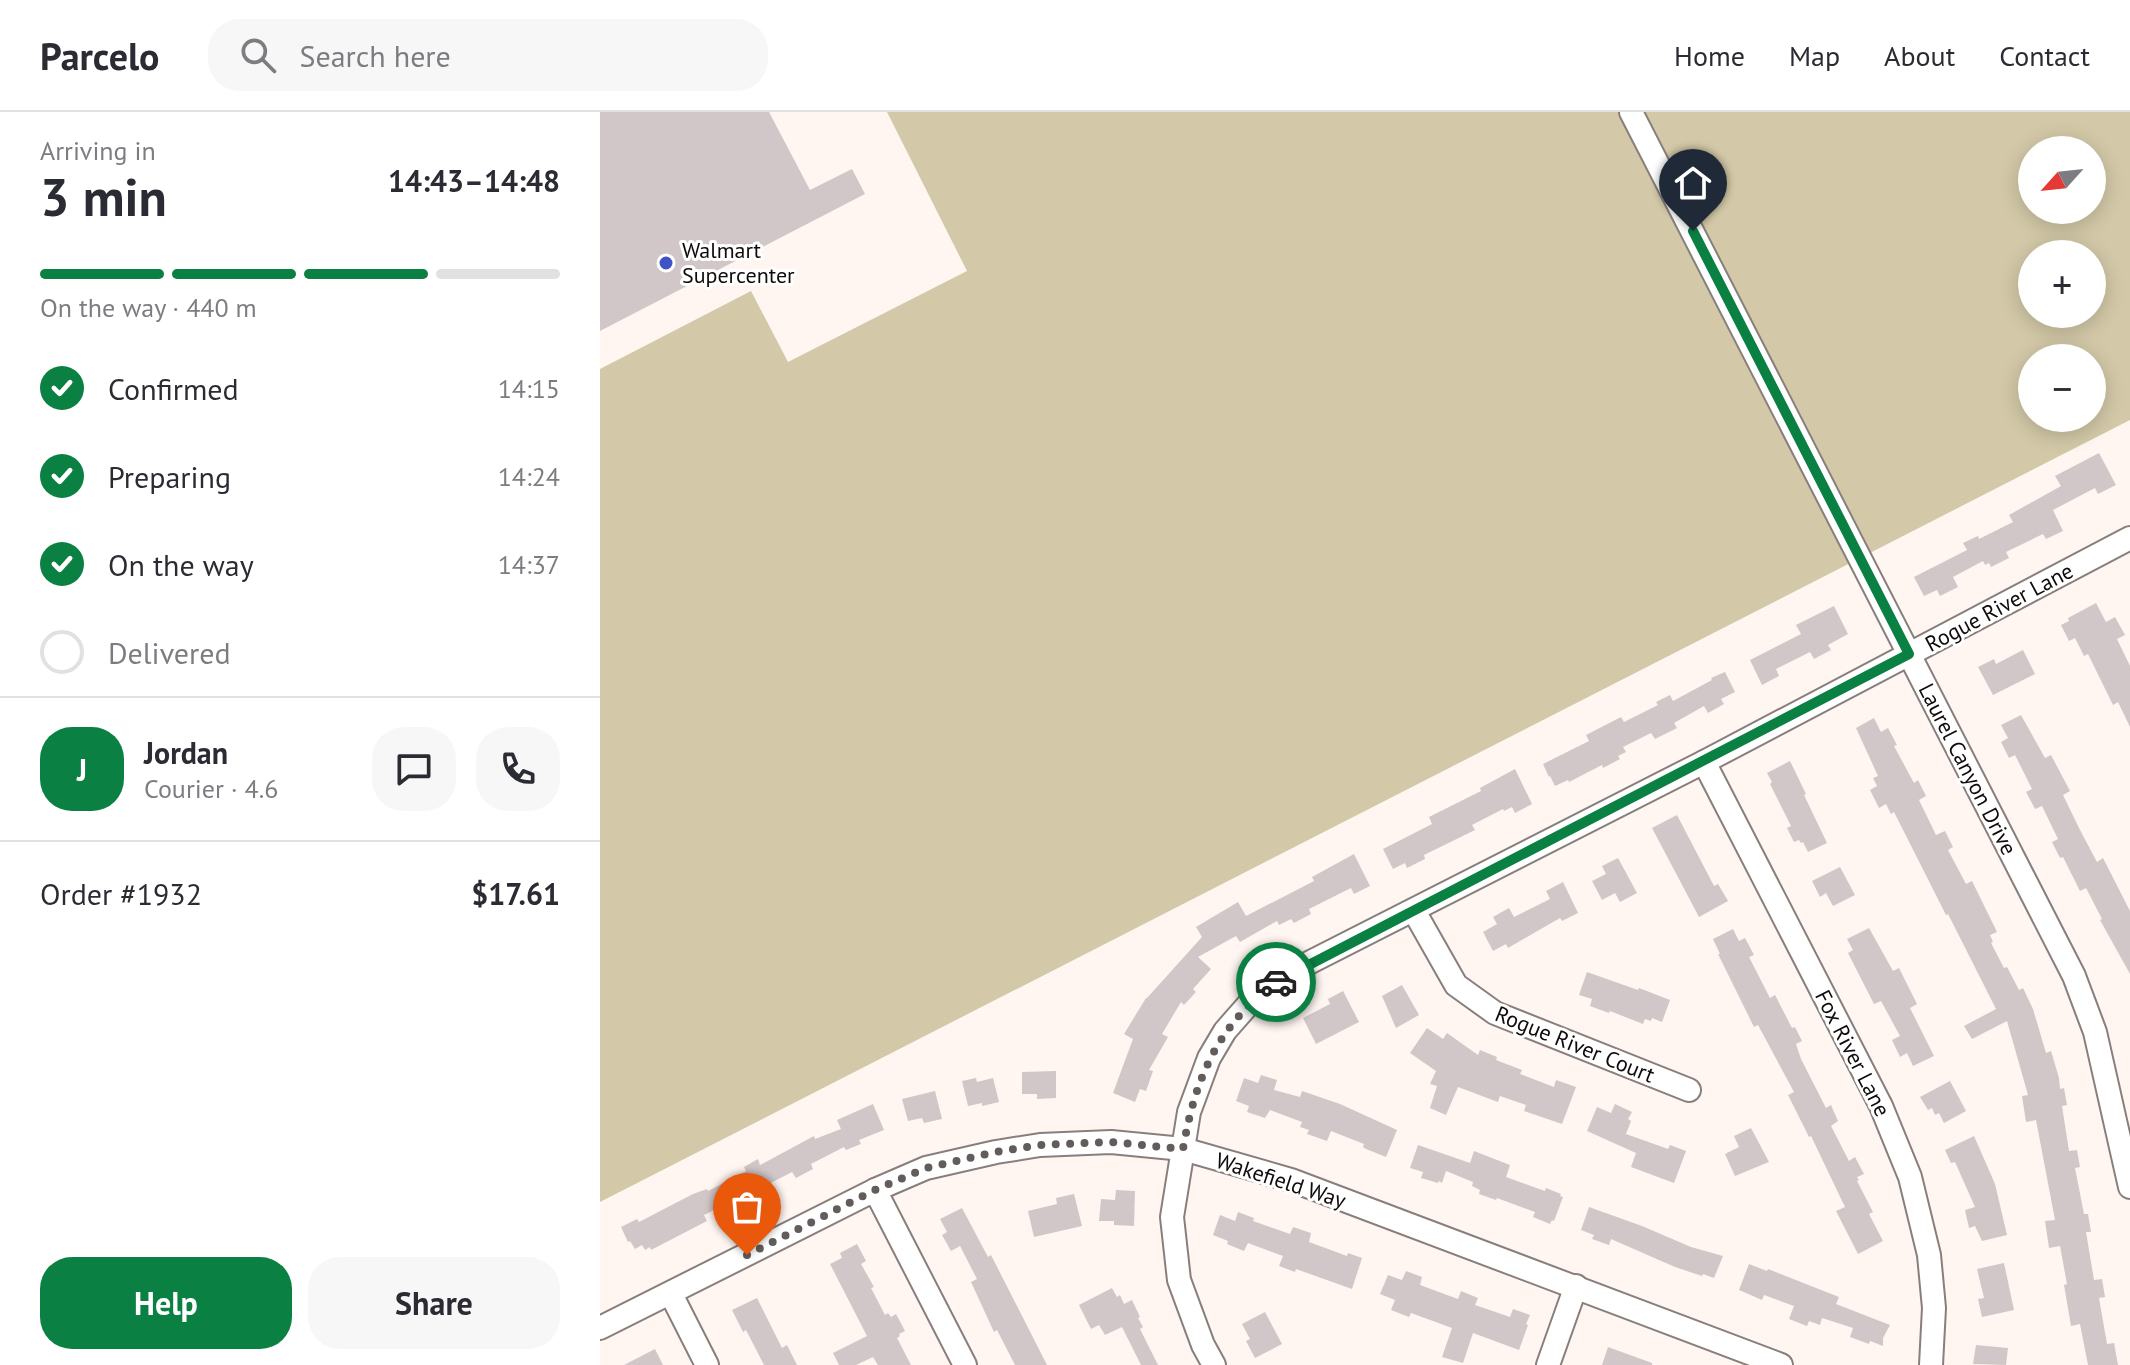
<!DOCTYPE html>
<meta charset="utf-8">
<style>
body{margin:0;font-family:"PT Sans",sans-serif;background:#f7f7f7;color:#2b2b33;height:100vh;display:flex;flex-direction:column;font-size:30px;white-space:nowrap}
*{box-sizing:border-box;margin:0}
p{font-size:26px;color:#7c7c81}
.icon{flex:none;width:44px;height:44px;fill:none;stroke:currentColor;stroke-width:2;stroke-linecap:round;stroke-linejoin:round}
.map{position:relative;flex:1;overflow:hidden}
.drawer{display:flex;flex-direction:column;background:#fff;width:600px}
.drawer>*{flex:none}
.needle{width:52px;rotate:243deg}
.controls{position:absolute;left:1418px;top:24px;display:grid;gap:16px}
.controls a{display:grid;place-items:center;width:88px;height:88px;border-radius:50%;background:#fff;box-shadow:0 4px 20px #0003;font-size:40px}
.pin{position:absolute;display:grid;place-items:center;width:68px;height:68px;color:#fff;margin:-82px -34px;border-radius:50% 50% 50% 0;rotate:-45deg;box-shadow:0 0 8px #0007}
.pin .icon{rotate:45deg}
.courier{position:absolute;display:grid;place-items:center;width:80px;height:80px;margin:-40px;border:6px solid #0b8043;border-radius:50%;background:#fff;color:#222;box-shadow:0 2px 10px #0007}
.head em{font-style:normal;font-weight:700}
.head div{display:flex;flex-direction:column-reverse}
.head{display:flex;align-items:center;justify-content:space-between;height:136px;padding:0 40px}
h1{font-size:52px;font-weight:700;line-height:60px}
.bar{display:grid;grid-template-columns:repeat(4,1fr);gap:12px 8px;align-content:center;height:96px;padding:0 40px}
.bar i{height:10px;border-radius:6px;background:#e1e1e2}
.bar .on{background:#0b8043}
.bar p{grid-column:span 4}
.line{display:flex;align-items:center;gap:20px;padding:0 40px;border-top:2px solid #e1e1e2}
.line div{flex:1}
.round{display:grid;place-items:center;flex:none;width:84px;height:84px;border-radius:32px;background:#f7f7f7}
ol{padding:0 40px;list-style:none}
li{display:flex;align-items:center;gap:24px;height:88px}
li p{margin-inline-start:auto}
li .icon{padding:8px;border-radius:50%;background:#0b8043;color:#fff;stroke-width:4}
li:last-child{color:#7c7c81}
li i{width:44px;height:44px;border:4px solid #e1e1e2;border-radius:50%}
.action{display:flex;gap:16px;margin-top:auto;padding:16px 40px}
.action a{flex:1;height:92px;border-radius:32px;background:#0b8043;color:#fff;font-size:32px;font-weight:700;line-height:92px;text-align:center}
.action a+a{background:#f7f7f7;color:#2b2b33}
header{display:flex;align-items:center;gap:48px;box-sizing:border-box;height:112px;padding:0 40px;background:#fff;border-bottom:2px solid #e1e1e2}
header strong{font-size:38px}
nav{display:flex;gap:44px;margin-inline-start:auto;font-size:28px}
.search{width:560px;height:72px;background:#f7f7f7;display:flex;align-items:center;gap:20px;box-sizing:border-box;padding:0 28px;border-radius:32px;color:#7c7c81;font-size:30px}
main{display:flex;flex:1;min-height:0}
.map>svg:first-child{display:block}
</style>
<header>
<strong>Parcelo</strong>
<div class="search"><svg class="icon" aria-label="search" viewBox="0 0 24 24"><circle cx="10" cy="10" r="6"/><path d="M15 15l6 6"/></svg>Search here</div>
<nav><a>Home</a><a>Map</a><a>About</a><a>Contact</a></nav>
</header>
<main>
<section class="drawer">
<div class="head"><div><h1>3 min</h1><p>Arriving in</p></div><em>14:43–14:48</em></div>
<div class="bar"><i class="on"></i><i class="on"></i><i class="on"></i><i></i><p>On the way · 440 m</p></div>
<ol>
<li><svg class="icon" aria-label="check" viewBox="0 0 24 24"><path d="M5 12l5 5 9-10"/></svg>Confirmed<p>14:15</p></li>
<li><svg class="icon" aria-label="check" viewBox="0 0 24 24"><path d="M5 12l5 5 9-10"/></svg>Preparing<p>14:24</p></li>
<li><svg class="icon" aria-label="check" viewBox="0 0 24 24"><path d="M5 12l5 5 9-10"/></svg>On the way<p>14:37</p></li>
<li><i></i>Delivered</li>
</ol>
<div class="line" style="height:144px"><b class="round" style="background:#0b8043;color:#fff">J</b><div><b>Jordan</b><p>Courier · 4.6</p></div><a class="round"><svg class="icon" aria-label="chat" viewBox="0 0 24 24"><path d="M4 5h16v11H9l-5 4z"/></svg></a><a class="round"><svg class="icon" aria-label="phone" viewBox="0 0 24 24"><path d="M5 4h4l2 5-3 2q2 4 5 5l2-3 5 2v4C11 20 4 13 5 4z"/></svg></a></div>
<div class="line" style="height:104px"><div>Order #1932</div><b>$17.61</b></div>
<div class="action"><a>Help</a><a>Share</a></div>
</section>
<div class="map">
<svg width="1530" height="1253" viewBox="0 0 1530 1253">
<rect width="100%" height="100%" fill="#fff5f1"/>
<path fill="#d3c9a8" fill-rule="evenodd" d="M287,0H1530V308L0,1090V257L151,179L188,250L367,159ZM1432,38H1492V98H1432ZM1432,142H1492V202H1432ZM1432,246H1492V306H1432Z"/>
<g fill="#d2c7c8">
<path d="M0,0H169L210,78L252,57L265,82L0,219Z"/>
<path d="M1499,341L1516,373L1498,382L1495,376L1453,398L1463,419L1446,427L1443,422L1406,440L1409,446L1391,455L1389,451L1385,453L1383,449L1353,465L1358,475L1340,484L1337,478L1324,484L1314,465L1367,438L1363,431L1378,424L1379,427L1413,410L1409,403L1461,374L1455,364Z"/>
<path d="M1496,491L1506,510L1515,505L1525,523L1517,527L1530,554V615L1518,590L1513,593L1488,542L1484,544L1475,526L1469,529L1461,513L1469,509L1468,506Z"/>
<path d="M1234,494L1248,522L1228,533L1231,538L1214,547L1210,540L1176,557L1179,564L1162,573L1150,548L1201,522L1196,513Z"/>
<path d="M1423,538L1435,562L1393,583L1378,555L1394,547L1396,552Z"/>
<path d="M1125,560L1135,580L1121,587L1124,592L1108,601L1104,594L1074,611L1077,616L1055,627L1051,621L1023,635L1026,640L1018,644L1020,647L1003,656L1002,653L969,670L968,668L955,674L950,664L949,665L943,652L989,629L986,623L1021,605L1024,610L1058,593L1056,590L1070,583L1073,589L1112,568L1111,566Z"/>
<path d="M1421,603L1445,646L1451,643L1470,679L1463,683L1480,718L1497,750L1503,746L1530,799V862L1500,808L1502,807L1486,776L1480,779L1463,745L1460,746L1452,730L1458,727L1442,694L1435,697L1426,680L1432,677L1415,643L1409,646L1401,630L1408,626L1401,613Z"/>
<path d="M1274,606L1281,620L1288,616L1297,633L1294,634L1314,671L1318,668L1326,684L1319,688L1336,723L1345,719L1353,735L1348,738L1366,772L1372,769L1397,820L1390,823L1393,830L1391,831L1404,856L1407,855L1419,878L1423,876L1433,897L1446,941L1451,939L1459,966L1460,977L1464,976L1467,993L1462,994L1469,1039L1477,1038L1480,1055L1475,1056L1484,1102H1488L1491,1120H1486L1494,1168L1502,1167L1505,1185L1499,1186L1507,1232L1514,1231L1518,1253H1488L1480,1212L1471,1214L1464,1173L1467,1172L1460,1134L1449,1136L1445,1109L1455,1108L1436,1008L1426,1010L1422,984L1428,983L1407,909L1372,927L1364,914L1396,897L1348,802L1346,803L1294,700L1291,702L1286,692L1279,696L1270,678L1277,674L1273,666L1278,664L1256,616Z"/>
<path d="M1190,649L1206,682L1204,683L1227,731L1208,740L1203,730L1201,731L1199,728L1194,730L1187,716L1191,714L1170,672L1172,670L1167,661Z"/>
<path d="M915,657L932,692L915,701L912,695L904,699L903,697L872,713L875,718L824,743L825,747L807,756L805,751L793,757L783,737L832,712L829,705L881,679L880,676Z"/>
<path d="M1077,703L1114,774L1118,772L1128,789L1099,805L1052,716Z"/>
<path d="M754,742L770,774L754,782L751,776L709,797L711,802L694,811L691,807L679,813L677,809L640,830L636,824L598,845L611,857L593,877L596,880L584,893L581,890L562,922L568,925L549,958L553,959L546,979L540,977L535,990L513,981L533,927L524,922L546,886H547L602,825L596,815L638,790L646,804L714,769L712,765Z"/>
<path d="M1018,746L1037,781L1020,790L1015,781L1002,788L992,769L1006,762L1002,754Z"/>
<path d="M1240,755L1255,783L1233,794L1226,781L1220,785L1212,769Z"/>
<path d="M963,770L978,801L962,809L960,806L908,836L906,832L893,839L883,820L897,812L893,805L909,796L914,805L950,787L946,779Z"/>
<path d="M1269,816L1293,859L1299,856L1317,892L1310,896L1334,944L1313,954L1307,941L1300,945L1292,928L1300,924L1281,889L1274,892L1248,841L1253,838L1247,827Z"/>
<path d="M1133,817L1139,829L1145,826L1154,843L1149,845L1170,886L1175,883L1192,916L1195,915L1202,929L1196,932L1201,947L1226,996L1231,993L1238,1009L1231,1014L1249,1049L1255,1045L1264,1062L1257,1065L1259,1068L1257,1069L1273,1100L1269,1102L1283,1129L1258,1142L1236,1099L1245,1095L1211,1024L1209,1025L1188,983L1194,980L1158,913L1154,915L1118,842H1120L1113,827Z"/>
<path d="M987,860L1038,878L1039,876L1070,888L1062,910L1052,906L1051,909L1045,907L1043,912L1010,899L1009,901L990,894L992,887L979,883Z"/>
<path d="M802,873L819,903L796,916L782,884Z"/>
<path d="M743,879L759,910L716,932L703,906L730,892L728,887Z"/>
<path d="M827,916L843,927L847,921L878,943L880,938L897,945L896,948L922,958L920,962L954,975L956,968L976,975L962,1012L924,999L926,993L900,984L898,990L858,975L846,1003L830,996L837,974L830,972L836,959L810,941Z"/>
<path d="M456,959V986L437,987V982H422V960Z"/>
<path d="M661,963L677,968L674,978L700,985L702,979L740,992L797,1018L786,1045L766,1037L763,1035L764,1032L731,1019L727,1029L707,1022L709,1018L700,1015L702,1010L670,998L665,1006L647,1000L649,994L636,989L644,966L658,971Z"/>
<path d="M376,966L377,970L393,966L399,990L382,994V991L368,994L362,969Z"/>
<path d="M1350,969L1366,999L1344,1011L1339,1001L1335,1003L1332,996L1328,998L1320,985Z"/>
<path d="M335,979L342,1007L324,1011L322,1006L308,1009L302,987Z"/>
<path d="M273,992L284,1018L259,1028L261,1032L246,1038L244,1035L211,1052L213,1057L196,1066L192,1060L161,1076L164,1081L142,1093L139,1086L104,1103L107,1109L51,1138L50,1135L45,1138L42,1133L35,1137L30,1129L28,1130L21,1115L37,1107L39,1110L93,1082L107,1077L108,1079L146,1059L144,1055L158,1047L160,1053L214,1024L215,1027L241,1017L237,1008Z"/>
<path d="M1015,992L1032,1000L1028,1007L1031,1009L1026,1022L1068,1037L1070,1033L1086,1039L1074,1071L1031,1055L1036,1041L987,1019L997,995L1011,1001Z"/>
<path d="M1151,1016L1169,1050L1135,1064L1125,1042L1139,1035L1134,1024Z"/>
<path d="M1374,1024L1395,1072L1407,1123L1382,1129L1375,1114L1369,1116L1365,1098L1375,1095L1355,1050L1351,1051L1345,1038Z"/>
<path d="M818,1033L870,1051L874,1039L910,1053L906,1065L945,1079L946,1076L961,1082L960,1084L963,1085L954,1109L952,1108L950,1112L933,1105L935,1100L897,1086L896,1088L879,1082L880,1078L872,1074L873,1070L846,1059L842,1071L839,1069L838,1071L821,1066L823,1060L810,1056Z"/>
<path d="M516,1078L535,1079L534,1114L514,1113V1109H499L501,1087L515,1088Z"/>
<path d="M474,1082L482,1114L434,1125L428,1099L457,1092L456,1086Z"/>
<path d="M989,1095L1042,1114L1091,1135L1123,1144L1114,1166L1103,1162L1102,1164L1075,1155L1011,1127L1009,1133L992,1127L994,1123L981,1118Z"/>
<path d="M362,1096L388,1145L391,1143L447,1253H415L397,1218L394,1220L371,1170L377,1167L360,1134L351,1139L342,1123L347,1120L340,1107Z"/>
<path d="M638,1100L654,1106L653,1109L690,1122L693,1115L711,1121L709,1130L747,1144L748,1141L762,1146L752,1177L696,1157L695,1160L679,1154L683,1144L648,1131L644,1139L627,1132L628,1129L613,1123L620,1103L635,1109Z"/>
<path d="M257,1132L266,1149L261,1152L274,1175L271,1176L285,1203L288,1201L291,1205L296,1202L305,1219L299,1222L300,1224L297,1226L311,1253H278L273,1245L256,1253H239L233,1241L267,1224L230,1152L242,1146L240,1141Z"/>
<path d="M1404,1151L1414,1198L1382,1205L1378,1187L1384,1186L1377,1157Z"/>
<path d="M1149,1152L1167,1159L1168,1157L1239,1185L1236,1192L1290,1213L1283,1226V1234L1270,1229L1269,1232L1250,1225L1253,1216L1222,1206L1220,1213L1209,1209L1207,1214L1189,1207L1194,1194L1164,1183L1162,1188L1139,1178Z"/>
<path d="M806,1159L822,1165L820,1173L858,1187L861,1179L878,1186L875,1193L910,1205L913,1197L930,1203L926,1212L928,1213L919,1238L873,1221L863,1251L842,1245L852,1216L811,1201L809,1205L791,1198L795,1188L780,1182L788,1163L802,1168Z"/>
<path d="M512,1176L517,1185L520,1183L524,1192L532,1188L540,1205L538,1206L543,1215L540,1217L558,1253H541L522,1215L505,1223L499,1213L491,1217L479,1193Z"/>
<path d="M157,1186L182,1236L187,1233L197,1253H164L146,1218L143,1220L132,1198Z"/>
<path d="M665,1200L682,1232L655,1246L646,1229L650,1227L642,1212Z"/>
<path d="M1376,1233L1408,1236L1406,1253L1373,1252Z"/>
<path d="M1008,1235L1052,1251V1253H1002Z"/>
<path d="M55,1237L63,1253H24Z"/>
</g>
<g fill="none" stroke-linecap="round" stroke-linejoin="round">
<g stroke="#887f7c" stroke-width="26">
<g id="minor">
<path d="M1031,0L1474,864L1495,920L1530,1075"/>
<path d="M1104,650L1281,994L1310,1065L1329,1143L1334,1196L1331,1253"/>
<path d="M814,799L856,873L895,901L1089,978"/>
<path d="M275,1078L365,1253"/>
<path d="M71,1182L107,1253"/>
<path d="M0,1216L275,1078L326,1056L396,1040L440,1033L511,1030L583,1037L691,1068L1181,1253"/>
<path d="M614,1253L603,1233L579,1168L572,1105L589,1000L609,946L625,919L654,886L683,864L1104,650L1530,426"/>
<path d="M948,1253L976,1174"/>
</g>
</g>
<use href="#minor" stroke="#fff" stroke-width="22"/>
</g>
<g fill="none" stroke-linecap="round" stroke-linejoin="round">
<path stroke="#625d5b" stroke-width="8" stroke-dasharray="0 14.4" d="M147,1143L275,1078L326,1056L396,1040L440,1033L511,1030L583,1037C595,967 617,914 676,870"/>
<path stroke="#0b8043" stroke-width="10" d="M676,870L1309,542L1093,119"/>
</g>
<circle fill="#3e53c6" stroke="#fff" stroke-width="3" cx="66" cy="151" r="8"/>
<g text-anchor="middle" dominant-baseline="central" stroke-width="6" stroke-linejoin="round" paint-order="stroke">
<g font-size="22" fill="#0e0b0a" stroke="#fff" text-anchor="start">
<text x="82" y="138">Walmart<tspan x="82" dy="25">Supercenter</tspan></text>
</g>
<g font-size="22" fill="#0e0b0a" stroke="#fff">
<text transform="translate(1399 495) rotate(-28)">Rogue River Lane</text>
<text transform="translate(1368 657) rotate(63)">Laurel Canyon Drive</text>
<text transform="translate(975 932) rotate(22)">Rogue River Court</text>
<text transform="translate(1253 941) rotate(63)">Fox River Lane</text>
<text transform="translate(681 1068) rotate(18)">Wakefield Way</text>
</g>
</g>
</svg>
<div class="controls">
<a><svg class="needle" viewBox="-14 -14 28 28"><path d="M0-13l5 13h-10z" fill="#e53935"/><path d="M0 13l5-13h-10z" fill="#7c7c81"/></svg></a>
<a>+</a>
<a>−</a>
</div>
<div class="pin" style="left:147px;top:1143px;background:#ea580c"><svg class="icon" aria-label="bag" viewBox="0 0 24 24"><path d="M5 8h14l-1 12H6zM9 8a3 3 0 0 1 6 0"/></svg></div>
<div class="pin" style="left:1093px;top:119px;background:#1f2937"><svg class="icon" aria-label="home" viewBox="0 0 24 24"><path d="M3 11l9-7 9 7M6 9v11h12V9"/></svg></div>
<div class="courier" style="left:676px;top:870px"><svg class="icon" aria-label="car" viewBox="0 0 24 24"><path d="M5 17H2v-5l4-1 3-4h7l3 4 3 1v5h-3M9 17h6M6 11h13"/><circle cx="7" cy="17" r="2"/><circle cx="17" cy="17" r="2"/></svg></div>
</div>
</main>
